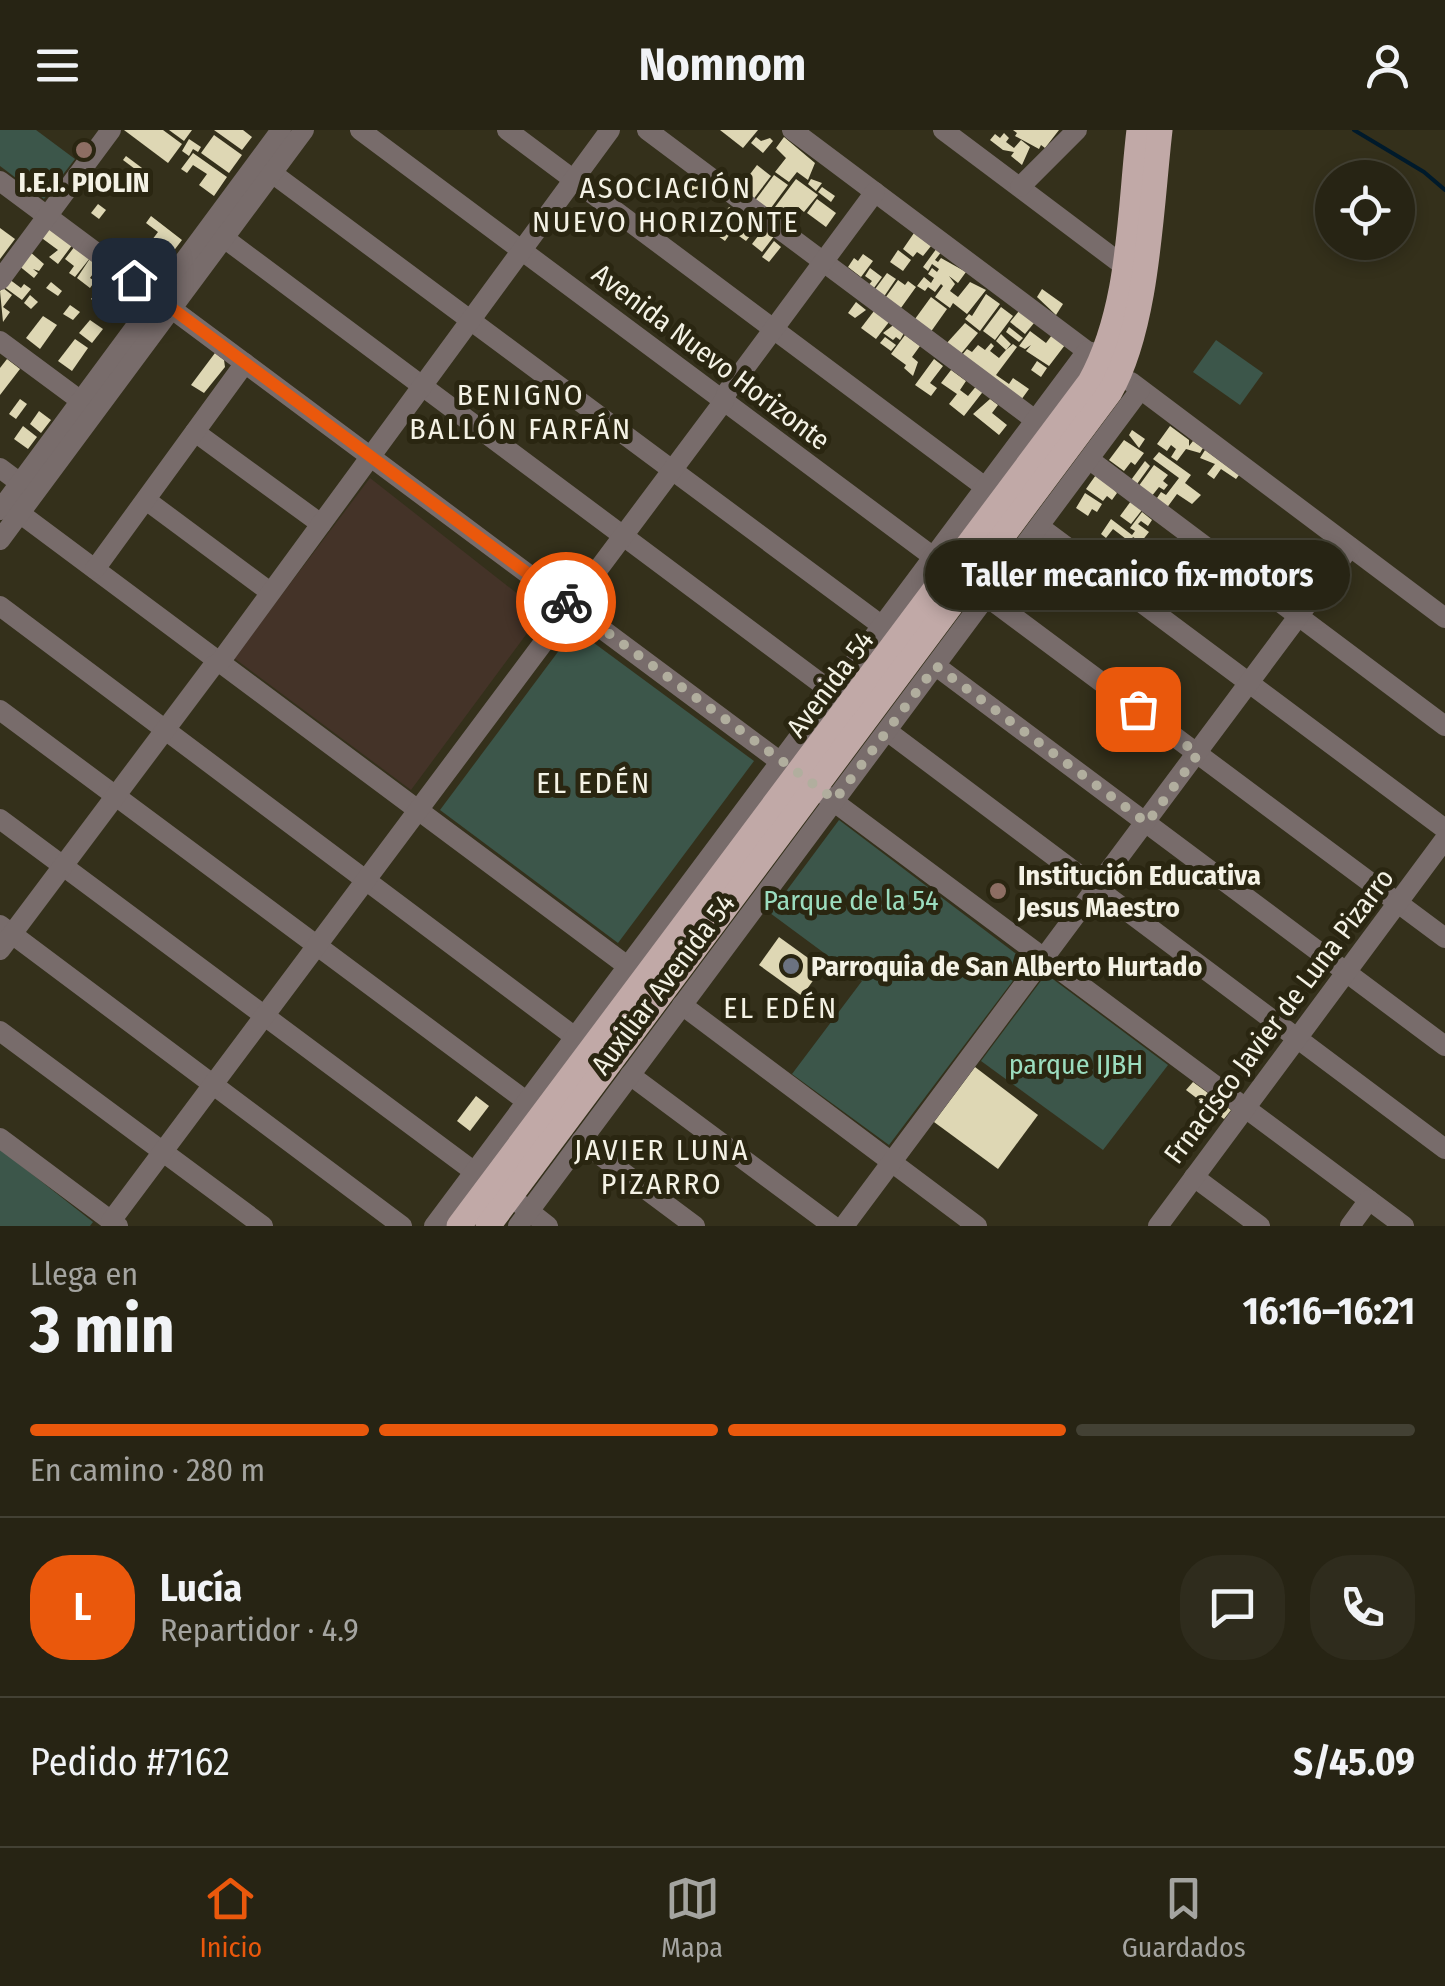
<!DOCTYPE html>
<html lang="es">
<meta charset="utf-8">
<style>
body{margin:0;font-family:"Fira Sans Condensed",sans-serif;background:#2f2c1d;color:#f1f3f6;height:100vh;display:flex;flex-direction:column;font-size:38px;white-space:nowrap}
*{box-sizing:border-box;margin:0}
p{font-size:32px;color:#a4a4a0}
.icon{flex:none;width:55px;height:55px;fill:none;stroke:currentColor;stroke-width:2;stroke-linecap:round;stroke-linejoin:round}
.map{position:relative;height:1096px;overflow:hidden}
.drawer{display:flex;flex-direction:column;background:#272414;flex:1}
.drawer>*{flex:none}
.buttons{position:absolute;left:1315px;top:30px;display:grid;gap:20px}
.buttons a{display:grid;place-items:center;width:100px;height:100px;border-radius:50%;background:#272414;box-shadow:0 5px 15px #0003,0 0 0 2px #434134;font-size:50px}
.pin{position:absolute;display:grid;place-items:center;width:85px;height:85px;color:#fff;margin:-42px;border-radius:20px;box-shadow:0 5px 15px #0006}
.courier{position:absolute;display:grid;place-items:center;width:100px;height:100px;margin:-50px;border:8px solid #ea580c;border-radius:50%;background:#fff;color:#222;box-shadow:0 2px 12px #0007}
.bubble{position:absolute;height:70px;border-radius:35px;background:#272414;box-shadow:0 5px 15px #0003,0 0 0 2px #434134;font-size:32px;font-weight:700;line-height:70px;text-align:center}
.summary em{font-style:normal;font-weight:700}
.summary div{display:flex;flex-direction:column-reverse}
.summary{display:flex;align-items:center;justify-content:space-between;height:170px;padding:0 30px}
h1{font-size:65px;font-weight:700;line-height:75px}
.bar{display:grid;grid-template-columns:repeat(4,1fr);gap:15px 10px;align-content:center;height:120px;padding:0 30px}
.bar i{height:12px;border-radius:8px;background:#434134}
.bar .selected{background:#ea580c}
.bar p{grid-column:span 4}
.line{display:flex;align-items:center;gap:25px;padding:0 30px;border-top:2px solid #434134}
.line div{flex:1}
.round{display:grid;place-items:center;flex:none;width:105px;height:105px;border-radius:40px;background:#2f2c1d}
header{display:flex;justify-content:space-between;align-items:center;height:130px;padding:0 30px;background:#272414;font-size:45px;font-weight:700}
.menu{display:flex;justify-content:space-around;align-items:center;height:140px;border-top:2px solid #434134;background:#272414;font-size:28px;color:#a4a4a0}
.menu a{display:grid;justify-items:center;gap:5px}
.menu .selected{color:#ea580c}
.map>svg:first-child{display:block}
</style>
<header><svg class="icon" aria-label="menu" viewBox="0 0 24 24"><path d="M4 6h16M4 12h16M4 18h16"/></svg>Nomnom<svg class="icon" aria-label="person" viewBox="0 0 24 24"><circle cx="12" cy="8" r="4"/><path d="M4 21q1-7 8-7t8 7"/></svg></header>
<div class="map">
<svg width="1445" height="1096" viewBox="0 0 1445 1096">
<rect width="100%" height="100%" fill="#34301b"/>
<path fill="#443328" d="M370,348L542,483L411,660L234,528Z"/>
<g fill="#3c564a">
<path d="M0,0H36L75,29L44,69L0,36Z"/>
<path d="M1216,210L1263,243L1240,275L1193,242Z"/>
<path d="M575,499L754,631L618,813L440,680Z"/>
<path d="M839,690L1027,832L889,1015L792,944L862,851L770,783Z"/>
<path d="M1046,844L1168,935L1103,1020L981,931Z"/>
<path d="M0,1019L93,1092L90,1096H0Z"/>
</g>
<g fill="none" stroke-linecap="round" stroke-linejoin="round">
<path stroke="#001a2b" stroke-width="4" d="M1354,0L1424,42L1445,60"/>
</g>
<g fill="#ded7b4">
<path d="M124,0H163L182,14L168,33Z"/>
<path d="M169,0H192L184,11Z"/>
<path d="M214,0H243L252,7L242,20Z"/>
<path d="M720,0H758L743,18Z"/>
<path d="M1013,0H1059L1045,18L1041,15L1039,19L1015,6L1017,3Z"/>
<path d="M1004,3L1009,8L1006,12L1014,18L1021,10L1030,17L1022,35L1011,26L1014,22L1003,20L990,10L995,4L1000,8Z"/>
<path d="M214,5L242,25L229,43L201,23Z"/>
<path d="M756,7L761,11L770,8L773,11L763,23L751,13Z"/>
<path d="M784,7L815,33L808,50L797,42L789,52L775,42L786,28L776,18Z"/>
<path d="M189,9L201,17L198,22L193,19L189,26L182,21Z"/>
<path d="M193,23L227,47L214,66L199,55L207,44L193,35L187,43L181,39Z"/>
<path d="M126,26L142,38L139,42L123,30Z"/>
<path d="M757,35L771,46L752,71L738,60Z"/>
<path d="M774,45L788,55L768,82L754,72Z"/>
<path d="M796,49L818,65L804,82L798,77L784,96L769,85Z"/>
<path d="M811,49L822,53L816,61L808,54Z"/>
<path d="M696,50L707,57L699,69L688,62Z"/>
<path d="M822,57L835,66L831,72L818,62Z"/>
<path d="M817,69L836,83L826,97L807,83Z"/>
<path d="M98,74L106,80L99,89L91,83Z"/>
<path d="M729,77L732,79L728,85L738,92L745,84L759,95L746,111L732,101L725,111L711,101Z"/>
<path d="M151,86L182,110L156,144L137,130L158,102L146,93Z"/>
<path d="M48,94L73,114L58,134L49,127L58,120L39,106Z"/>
<path d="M765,97L775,105L762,122L752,114Z"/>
<path d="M0,98L15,109L0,129Z"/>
<path d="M914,103L931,116L923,126L917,122L913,127L903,119Z"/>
<path d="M774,111L781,117L769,132L762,127Z"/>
<path d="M75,116L90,128L75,147L69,143L74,136L65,129Z"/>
<path d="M937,118L942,121L935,130L938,132L941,128L966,142L958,153L949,146L955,154L950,161L958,167L970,152L986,160L967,184L953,173L950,178L935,167L943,156L941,154L935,162L928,157L925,161L917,156L924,147L931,153L934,148L928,144L932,138L937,142L939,139L932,134L928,141L923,137Z"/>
<path d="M898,120L911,130L903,141L890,132Z"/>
<path d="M29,121L44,134L39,141L33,139L38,143L34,148L18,135Z"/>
<path d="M863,124L873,131L861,147L848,137L854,128L858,131Z"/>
<path d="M91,127L100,134L90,148L95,151L90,158L77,148Z"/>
<path d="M870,138L882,147L871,162L866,158L872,151L865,146Z"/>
<path d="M107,140L133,159L117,187L91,169L97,162L92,159Z"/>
<path d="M887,143L896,149L883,168L873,162Z"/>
<path d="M9,149L21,158L24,154L31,159L22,170L3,156Z"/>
<path d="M898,150L905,155L908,151L916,157L898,182L883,171Z"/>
<path d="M51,152L62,161L58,166L46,158Z"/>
<path d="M3,158L12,165L3,177L10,182L3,192L0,161Z"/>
<path d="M1042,159L1063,174L1056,185L1037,167Z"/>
<path d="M986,164L1000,174L980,201L965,189L969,184L972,186Z"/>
<path d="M30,165L38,172L31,179L24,173Z"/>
<path d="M931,167L947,179L930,203L915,189Z"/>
<path d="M856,172L866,180L855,188L848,183Z"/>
<path d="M70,175L80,182L73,190L63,184Z"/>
<path d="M1001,177L1013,186L995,210L983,201Z"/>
<path d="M874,181L889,192L876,209L861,198Z"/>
<path d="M1019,181L1034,193L1025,204L1010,192Z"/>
<path d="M43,186L57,195L40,219L26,208Z"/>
<path d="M90,190L103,199L92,213L79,203Z"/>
<path d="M896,193L904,203L900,210L896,207L893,210L883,203Z"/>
<path d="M965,193L978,203L960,225L946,214Z"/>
<path d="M1009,197L1023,208L1019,212L1006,202Z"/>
<path d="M1030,201L1046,213L1052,205L1065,215L1049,236L1026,221L1031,215L1025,219L1019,216Z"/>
<path d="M1001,204L1011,214L1006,220L1013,214L1017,217L996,245L1009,254L1013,248L1029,259L1021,270L962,225L967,219L972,222L978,215L985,220L991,213L994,216L990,221L999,228L1006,220L996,211Z"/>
<path d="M905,205L920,216L912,227L918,232L913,246L904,238L906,235L891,224Z"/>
<path d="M885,207L896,215L891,221L880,213Z"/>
<path d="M75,209L88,218L72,241L58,231Z"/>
<path d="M215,223L224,230L225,237L204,263L191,255Z"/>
<path d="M7,229L20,239L0,265V238Z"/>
<path d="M934,229L943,236L930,253L937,258L931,266L915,255Z"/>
<path d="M1037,231L1047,238L1041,247L1031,240Z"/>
<path d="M951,240L966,251L960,260L968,266L978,254L985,259L964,286L949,274L957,264L941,253Z"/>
<path d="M20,269L27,274L16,289L9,284Z"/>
<path d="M990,269L998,275L992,283L1007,295L999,305L973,284Z"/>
<path d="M39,281L51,290L41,303L30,294Z"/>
<path d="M23,296L37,307L28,319L14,309Z"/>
<path d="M1170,296L1189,310V316L1193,311L1203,318L1200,323L1186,319L1177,331L1171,327L1176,319L1171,315L1167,321L1157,314Z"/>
<path d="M1132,300L1145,309L1139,318L1129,305Z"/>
<path d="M1124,310L1144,323L1135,335L1131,332L1124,341L1109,330Z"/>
<path d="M1205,320L1239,345L1236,349L1221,339L1214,349L1207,344L1215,334L1200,328Z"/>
<path d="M1159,322L1191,345L1185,353L1201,365L1192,374L1177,364L1166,379L1155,371L1161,362L1166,365L1179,348L1153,329Z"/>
<path d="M1145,331L1150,336L1137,354L1131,350Z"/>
<path d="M1154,335L1168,345L1163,351L1168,355L1164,360L1159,357L1151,367L1138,357Z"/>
<path d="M1098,342L1117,363L1112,370L1107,366L1103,371L1086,359Z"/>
<path d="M1085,363L1102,374L1097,382L1092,379L1088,386L1076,378Z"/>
<path d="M1131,371L1142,380L1131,394L1120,386Z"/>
<path d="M1142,382L1152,390L1148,396L1141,391L1138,394L1149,402L1141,412L1133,407L1130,412L1113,399L1106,408L1101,404L1111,389L1132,405L1135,401L1130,398Z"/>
<path d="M779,807L822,838L802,866L759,835Z"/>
<path d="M975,937L1038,985L998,1039L934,992Z"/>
<path d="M1193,952L1231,980L1224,989L1186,960Z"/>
<path d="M476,966L489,976L470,1001L457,991Z"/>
</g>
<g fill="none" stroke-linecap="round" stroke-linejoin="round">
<g stroke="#786c6b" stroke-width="20">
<path d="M360,0L1445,808"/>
<path d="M507,0L985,357"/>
<path d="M647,0L1035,290"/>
<path d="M792,0L1087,221L1096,223"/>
<path d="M943,0L1124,136"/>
<path d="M272,43L881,495"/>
<path d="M0,51L1404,1096"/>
<path d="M1020,57L1077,0"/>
<path d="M224,108L831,561"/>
<path d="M0,150L111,0"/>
<path d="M0,211L81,271"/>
<path d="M1131,252L1445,488"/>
<path d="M195,302L321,394"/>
<path d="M1090,330L1445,596"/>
<path d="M0,338L20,353"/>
<path d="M146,370L270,462"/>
<path d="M6,373L626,835"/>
<path d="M0,380L281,0"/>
<path d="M1040,397L1445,699"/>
<path d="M0,410L304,0"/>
<path d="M95,439L245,233"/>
<path d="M0,476L575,907"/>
<path d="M936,536L1445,916"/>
<path d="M0,580L526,971L537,975"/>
<path d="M887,601L1445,1019"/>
<path d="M0,689L484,1049"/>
<path d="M0,795L402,1096"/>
<path d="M0,820L213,536L220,532L610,0"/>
<path d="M682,875L977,1096"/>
<path d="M0,901L263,1096"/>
<path d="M630,945L833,1096"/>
<path d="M0,1008L118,1096"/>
<path d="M581,1011L695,1096"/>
<path d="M1194,1047L1260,1096"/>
<path d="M520,1074L548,1096"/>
<path d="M111,1091L724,271L727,262L875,62"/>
<path d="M434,1096L1087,221"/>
<path d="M518,1096L1140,260"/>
<path d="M844,1096L1350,417"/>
<path d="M1158,1096L1445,709"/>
<path d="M1350,1096L1369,1070"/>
</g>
<g stroke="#c1a9a7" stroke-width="25">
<path d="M459,1096L1090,252C1131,177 1129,84 1139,0"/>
<path d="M488,1096L1110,262C1148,196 1151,77 1160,0"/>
</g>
</g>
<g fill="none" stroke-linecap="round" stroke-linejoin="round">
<path stroke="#b1ae9e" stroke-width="10" stroke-dasharray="0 18" d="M566,472L835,670L936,536L1147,693L1198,624L1138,579"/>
<path stroke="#ea580c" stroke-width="12" d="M134,150L566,472"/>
</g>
<g fill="#8d6e63" stroke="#2a2611" stroke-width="4">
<circle cx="84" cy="20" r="10"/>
<circle cx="998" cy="761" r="10"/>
</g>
<circle fill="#6b7280" stroke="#2a2611" stroke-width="4" cx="791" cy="836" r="10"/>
<g text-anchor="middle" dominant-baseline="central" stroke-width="10" stroke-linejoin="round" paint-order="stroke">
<g font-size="28" font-weight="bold" fill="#f4f2e5" stroke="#2a2611" text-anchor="start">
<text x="84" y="52" text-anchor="middle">I.E.I. PIOLIN</text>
<text x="1018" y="745">Institución Educativa<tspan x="1018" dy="32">Jesus Maestro</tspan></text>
<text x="811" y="836">Parroquia de San Alberto Hurtado</text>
</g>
<g font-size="28" fill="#f4f2e5" stroke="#2a2611">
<text transform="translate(711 227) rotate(37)">Avenida Nuevo Horizonte</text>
<text transform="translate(830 554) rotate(-53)">Avenida 54</text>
<text transform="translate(663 854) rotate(-53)">Auxiliar Avenida 54</text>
<text transform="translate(1279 886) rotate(-53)">Frnacisco Javier de Luna Pizarro</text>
</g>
<g font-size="28" fill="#9bddbf" stroke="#2a2611">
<text x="851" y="770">Parque de la 54</text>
<text x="1076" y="934">parque IJBH</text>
</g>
<g font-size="30" letter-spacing="2.5" fill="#f4f2e5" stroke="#2a2611">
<text x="666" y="58">ASOCIACIÓN<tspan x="666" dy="34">NUEVO HORIZONTE</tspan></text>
<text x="521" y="265">BENIGNO<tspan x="521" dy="34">BALLÓN FARFÁN</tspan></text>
<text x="594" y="653">EL EDÉN</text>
<text x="781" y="878">EL EDÉN</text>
<text x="662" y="1020">JAVIER LUNA<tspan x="662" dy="34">PIZARRO</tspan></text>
</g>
</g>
</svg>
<div class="buttons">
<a><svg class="icon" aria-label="locate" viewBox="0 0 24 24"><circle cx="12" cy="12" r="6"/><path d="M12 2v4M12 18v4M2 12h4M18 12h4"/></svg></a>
</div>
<div class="pin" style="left:1138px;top:579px;background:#ea580c"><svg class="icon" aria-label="bag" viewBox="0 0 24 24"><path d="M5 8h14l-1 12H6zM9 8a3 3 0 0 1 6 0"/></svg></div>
<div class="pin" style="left:134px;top:150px;background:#1f2937"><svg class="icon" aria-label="home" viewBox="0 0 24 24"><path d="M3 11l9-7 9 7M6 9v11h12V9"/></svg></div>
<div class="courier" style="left:566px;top:472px"><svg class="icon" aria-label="bike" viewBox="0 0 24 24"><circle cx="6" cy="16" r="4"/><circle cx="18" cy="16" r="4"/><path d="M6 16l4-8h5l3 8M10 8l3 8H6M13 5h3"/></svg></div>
<div class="bubble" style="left:925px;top:410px;width:425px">Taller mecanico fix-motors</div>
</div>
<section class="drawer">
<div class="summary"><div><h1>3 min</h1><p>Llega en</p></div><em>16:16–16:21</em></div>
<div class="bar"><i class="selected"></i><i class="selected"></i><i class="selected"></i><i></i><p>En camino · 280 m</p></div>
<div class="line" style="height:180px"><b class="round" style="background:#ea580c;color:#fff">L</b><div><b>Lucía</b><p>Repartidor · 4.9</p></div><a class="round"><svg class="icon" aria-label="chat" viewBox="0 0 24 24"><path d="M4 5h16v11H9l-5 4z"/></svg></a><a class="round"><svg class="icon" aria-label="phone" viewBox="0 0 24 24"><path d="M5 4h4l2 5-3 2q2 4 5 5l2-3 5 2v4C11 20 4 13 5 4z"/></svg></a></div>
<div class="line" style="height:130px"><div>Pedido #7162</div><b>S/45.09</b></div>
</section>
<nav class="menu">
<a class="selected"><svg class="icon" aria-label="home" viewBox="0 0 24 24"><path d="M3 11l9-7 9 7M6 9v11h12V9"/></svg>Inicio</a>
<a><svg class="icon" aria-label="map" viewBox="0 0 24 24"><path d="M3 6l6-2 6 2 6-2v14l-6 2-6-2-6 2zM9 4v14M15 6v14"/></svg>Mapa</a>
<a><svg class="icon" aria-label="saved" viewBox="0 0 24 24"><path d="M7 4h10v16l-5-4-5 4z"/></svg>Guardados</a>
</nav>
